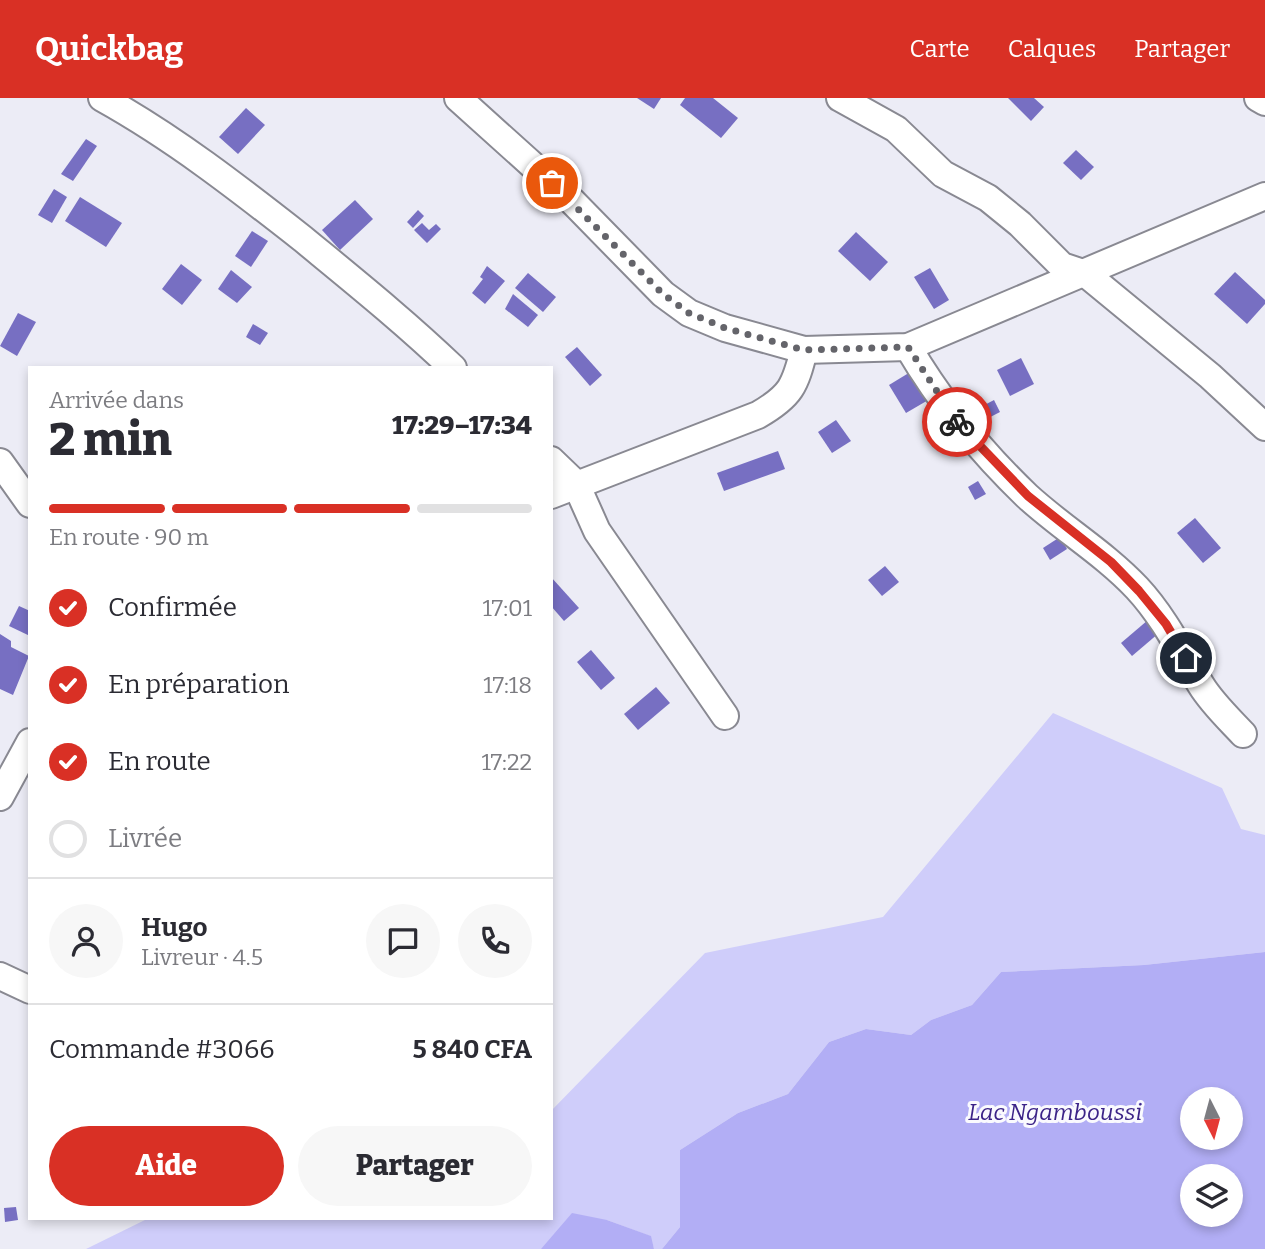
<!DOCTYPE html>
<html lang="fr">
<meta charset="utf-8">
<style>
body{margin:0;font-family:Bitter,serif;background:#f7f7f7;color:#2b2b33;height:100vh;display:flex;flex-direction:column;font-size:26px;white-space:nowrap}
*{box-sizing:border-box;margin:0}
p{font-size:23px;color:#7c7c81}
.icon{flex:none;width:38px;height:38px;fill:none;stroke:currentColor;stroke-width:2;stroke-linecap:round;stroke-linejoin:round}
.map{position:relative;flex:1;overflow:hidden}
.details{position:absolute;left:28px;top:268px;width:525px;height:854px;display:flex;flex-direction:column;background:#fff;border-radius:0px;box-shadow:0 4px 10px #0003}
.details>*{flex:none}
.needle{width:46px;rotate:174deg}
.buttons{position:absolute;left:1180px;top:989px;display:grid;gap:14px}
.buttons a{display:grid;place-items:center;width:63px;height:63px;border-radius:50%;background:#fff;box-shadow:0 4px 10px #0003;font-size:35px}
.pin{position:absolute;display:grid;place-items:center;width:60px;height:60px;color:#fff;margin:-30px;border:4px solid #fff;border-radius:50%;box-shadow:0 2px 7px #0007}
.courier{position:absolute;display:grid;place-items:center;width:70px;height:70px;margin:-35px;border:5px solid #d93025;border-radius:50%;background:#fff;color:#222;box-shadow:0 2px 9px #0007}
.head em{font-style:normal;font-weight:800}
.head div{display:flex;flex-direction:column-reverse}
.head{display:flex;align-items:center;justify-content:space-between;height:119px;padding:0 21px}
h1{font-size:46px;font-weight:800;line-height:52px}
.bar{display:grid;grid-template-columns:repeat(4,1fr);gap:10px 7px;align-content:center;height:84px;padding:0 21px}
.bar i{height:9px;border-radius:5px;background:#e1e1e2}
.bar .active{background:#d93025}
.bar p{grid-column:span 4}
.line{display:flex;align-items:center;gap:18px;padding:0 21px;border-top:2px solid #e1e1e2}
.line div{flex:1}
.round{display:grid;place-items:center;flex:none;width:74px;height:74px;border-radius:37px;background:#f7f7f7}
ol{padding:0 21px;list-style:none}
li{display:flex;align-items:center;gap:21px;height:77px}
li p{margin-inline-start:auto}
li .icon{padding:7px;border-radius:50%;background:#d93025;color:#fff;stroke-width:4}
li:last-child{color:#7c7c81}
li i{width:38px;height:38px;border:4px solid #e1e1e2;border-radius:50%}
.cta{display:flex;gap:14px;margin-top:auto;padding:14px 21px}
.cta a{flex:1;height:80px;border-radius:42px;background:#d93025;color:#fff;font-size:28px;font-weight:800;line-height:80px;text-align:center}
.cta a+a{background:#f7f7f7;color:#2b2b33}
header{display:flex;align-items:center;gap:42px;box-sizing:border-box;height:98px;padding:0 35px;background:#d93025;color:#fff}
header strong{font-size:33px}
nav{display:flex;gap:38px;margin-inline-start:auto;font-size:24px}
.map>svg:first-child{display:block}
</style>
<header>
<strong>Quickbag</strong>
<nav><a>Carte</a><a>Calques</a><a>Partager</a></nav>
</header>
<div class="map">
<svg width="1265" height="1151" viewBox="0 0 1265 1151">
<rect width="100%" height="100%" fill="#ececf6"/>
<path fill="#cfcdfa" d="M1053,615L1222,690L1241,731L1265,737V854L1144,867L1001,874L972,907L931,922L911,937L866,931L829,944L788,996L738,1015L680,1052V1129L662,1151H654L650,1138L607,1122L541,1151H86L149,1120H551V1013L705,855L883,819Z"/>
<g fill="#b2aef5" fill-rule="evenodd">
<path d="M1265,854V1151H662L680,1129V1052L738,1015L788,996L829,944L866,931L911,937L931,922L972,907L1001,874L1144,867ZM1192,1001H1230V1040H1192ZM1192,1078H1230V1116H1192Z"/>
<path d="M572,1115L607,1122L651,1138L654,1151H541Z"/>
</g>
<g fill="#776fc2">
<path d="M637,0H661L654,11Z"/>
<path d="M685,0H713L738,20L721,40L680,7Z"/>
<path d="M1008,0H1034L1044,9L1031,23Z"/>
<path d="M246,10L265,27L238,56L219,39Z"/>
<path d="M86,41L97,48L73,83L61,76Z"/>
<path d="M1076,52L1094,69L1081,82L1063,65Z"/>
<path d="M54,91L67,99L52,125L38,117Z"/>
<path d="M80,99L122,125L106,149L65,123Z"/>
<path d="M355,102L373,121L340,152L322,132Z"/>
<path d="M418,112L424,118L413,130L407,124Z"/>
<path d="M422,125L429,132L436,126L441,131L427,145L414,132Z"/>
<path d="M252,133L268,143L251,169L235,158Z"/>
<path d="M856,134L888,164L870,183L838,153Z"/>
<path d="M181,166L202,182L182,207L162,191Z"/>
<path d="M487,168L505,183L485,206L472,195L483,181L480,179Z"/>
<path d="M930,170L949,202L934,211L914,179Z"/>
<path d="M231,172L252,189L237,205L218,191Z"/>
<path d="M1235,174L1265,202V206L1247,226L1214,196Z"/>
<path d="M528,175L556,199L543,214L515,190Z"/>
<path d="M513,196L538,217L528,229L505,211Z"/>
<path d="M18,215L36,224L17,258L0,248Z"/>
<path d="M253,226L268,235L260,247L246,239Z"/>
<path d="M577,249L602,277L590,288L565,259Z"/>
<path d="M1021,260L1034,286L1010,298L997,272Z"/>
<path d="M912,273L930,301L906,315L889,287Z"/>
<path d="M994,302L1000,314L973,328L962,308L971,304L975,312Z"/>
<path d="M836,322L851,343L832,355L818,334Z"/>
<path d="M778,353L785,371L724,393L717,375Z"/>
<path d="M978,383L986,396L975,402L968,389Z"/>
<path d="M1195,420L1221,450L1203,465L1177,435Z"/>
<path d="M1060,439L1067,451L1050,462L1043,450Z"/>
<path d="M885,468L899,484L882,498L868,482Z"/>
<path d="M551,479L579,510L564,523L551,508Z"/>
<path d="M19,508L30,513V538L9,528Z"/>
<path d="M1148,522L1159,535L1132,558L1121,545Z"/>
<path d="M0,536L11,543V549L29,558L13,597L0,591Z"/>
<path d="M591,552L615,580L601,592L577,564Z"/>
<path d="M656,589L670,605L638,632L624,616Z"/>
<path d="M16,1109L18,1122L5,1124L4,1110Z"/>
</g>
<g fill="none" stroke-linecap="round" stroke-linejoin="round">
<g stroke="#898992" stroke-width="30">
<g id="minor">
<path d="M102,0C174,40 238,90 303,141C354,183 405,224 453,270"/>
<path d="M458,0L570,101L663,196L689,215L725,230L804,252L908,249L1265,98"/>
<path d="M840,0L896,31L943,76L988,100L1020,126L1062,168L1086,176L1210,278L1265,329"/>
<path d="M1258,0L1265,4"/>
<path d="M908,249C941,305 980,353 1027,398C1063,431 1104,455 1137,490C1164,519 1181,554 1201,587C1212,605 1228,620 1243,636"/>
<path d="M551,362L576,386L597,433L725,618"/>
<path d="M0,364L30,406"/>
<path d="M551,397L758,317C791,298 795,288 804,252"/>
<path d="M0,699L30,644"/>
<path d="M0,878L30,892"/>
</g>
</g>
<use href="#minor" stroke="#fff" stroke-width="26"/>
</g>
<g fill="none" stroke-linecap="round" stroke-linejoin="round">
<path stroke="#64646a" stroke-width="7" stroke-dasharray="0 12.6" d="M552,85L663,196L689,215L725,230L804,252L908,249L957,324"/>
<path stroke="#d93025" stroke-width="9" d="M957,324L1028,398L1111,464L1139,493L1166,526L1186,560"/>
</g>
<g text-anchor="middle" dominant-baseline="central" stroke-width="6" stroke-linejoin="round" paint-order="stroke">
<g font-size="23" font-style="italic" fill="#3c2488" stroke="#fafafe">
<text x="1055" y="1014">Lac Ngamboussi</text>
</g>
</g>
</svg>
<div class="buttons">
<a><svg class="needle" viewBox="-14 -14 28 28"><path d="M0-13l5 13h-10z" fill="#e53935"/><path d="M0 13l5-13h-10z" fill="#7c7c81"/></svg></a>
<a><svg class="icon" aria-label="layers" viewBox="0 0 24 24"><path d="M12 4l9 5-9 5-9-5zM3 14l9 5 9-5"/></svg></a>
</div>
<div class="pin" style="left:552px;top:85px;background:#ea580c"><svg class="icon" aria-label="bag" viewBox="0 0 24 24"><path d="M5 8h14l-1 12H6zM9 8a3 3 0 0 1 6 0"/></svg></div>
<div class="pin" style="left:1186px;top:560px;background:#1f2937"><svg class="icon" aria-label="home" viewBox="0 0 24 24"><path d="M3 11l9-7 9 7M6 9v11h12V9"/></svg></div>
<div class="courier" style="left:957px;top:324px"><svg class="icon" aria-label="bike" viewBox="0 0 24 24"><circle cx="6" cy="16" r="4"/><circle cx="18" cy="16" r="4"/><path d="M6 16l4-8h5l3 8M10 8l3 8H6M13 5h3"/></svg></div>
<section class="details">
<div class="head"><div><h1>2 min</h1><p>Arrivée dans</p></div><em>17:29–17:34</em></div>
<div class="bar"><i class="active"></i><i class="active"></i><i class="active"></i><i></i><p>En route · 90 m</p></div>
<ol>
<li><svg class="icon" aria-label="check" viewBox="0 0 24 24"><path d="M5 12l5 5 9-10"/></svg>Confirmée<p>17:01</p></li>
<li><svg class="icon" aria-label="check" viewBox="0 0 24 24"><path d="M5 12l5 5 9-10"/></svg>En préparation<p>17:18</p></li>
<li><svg class="icon" aria-label="check" viewBox="0 0 24 24"><path d="M5 12l5 5 9-10"/></svg>En route<p>17:22</p></li>
<li><i></i>Livrée</li>
</ol>
<div class="line" style="height:126px"><a class="round"><svg class="icon" aria-label="person" viewBox="0 0 24 24"><circle cx="12" cy="8" r="4"/><path d="M4 21q1-7 8-7t8 7"/></svg></a><div><b>Hugo</b><p>Livreur · 4.5</p></div><a class="round"><svg class="icon" aria-label="chat" viewBox="0 0 24 24"><path d="M4 5h16v11H9l-5 4z"/></svg></a><a class="round"><svg class="icon" aria-label="phone" viewBox="0 0 24 24"><path d="M5 4h4l2 5-3 2q2 4 5 5l2-3 5 2v4C11 20 4 13 5 4z"/></svg></a></div>
<div class="line" style="height:91px"><div>Commande #3066</div><b>5 840 CFA</b></div>
<div class="cta"><a>Aide</a><a>Partager</a></div>
</section>
</div>
